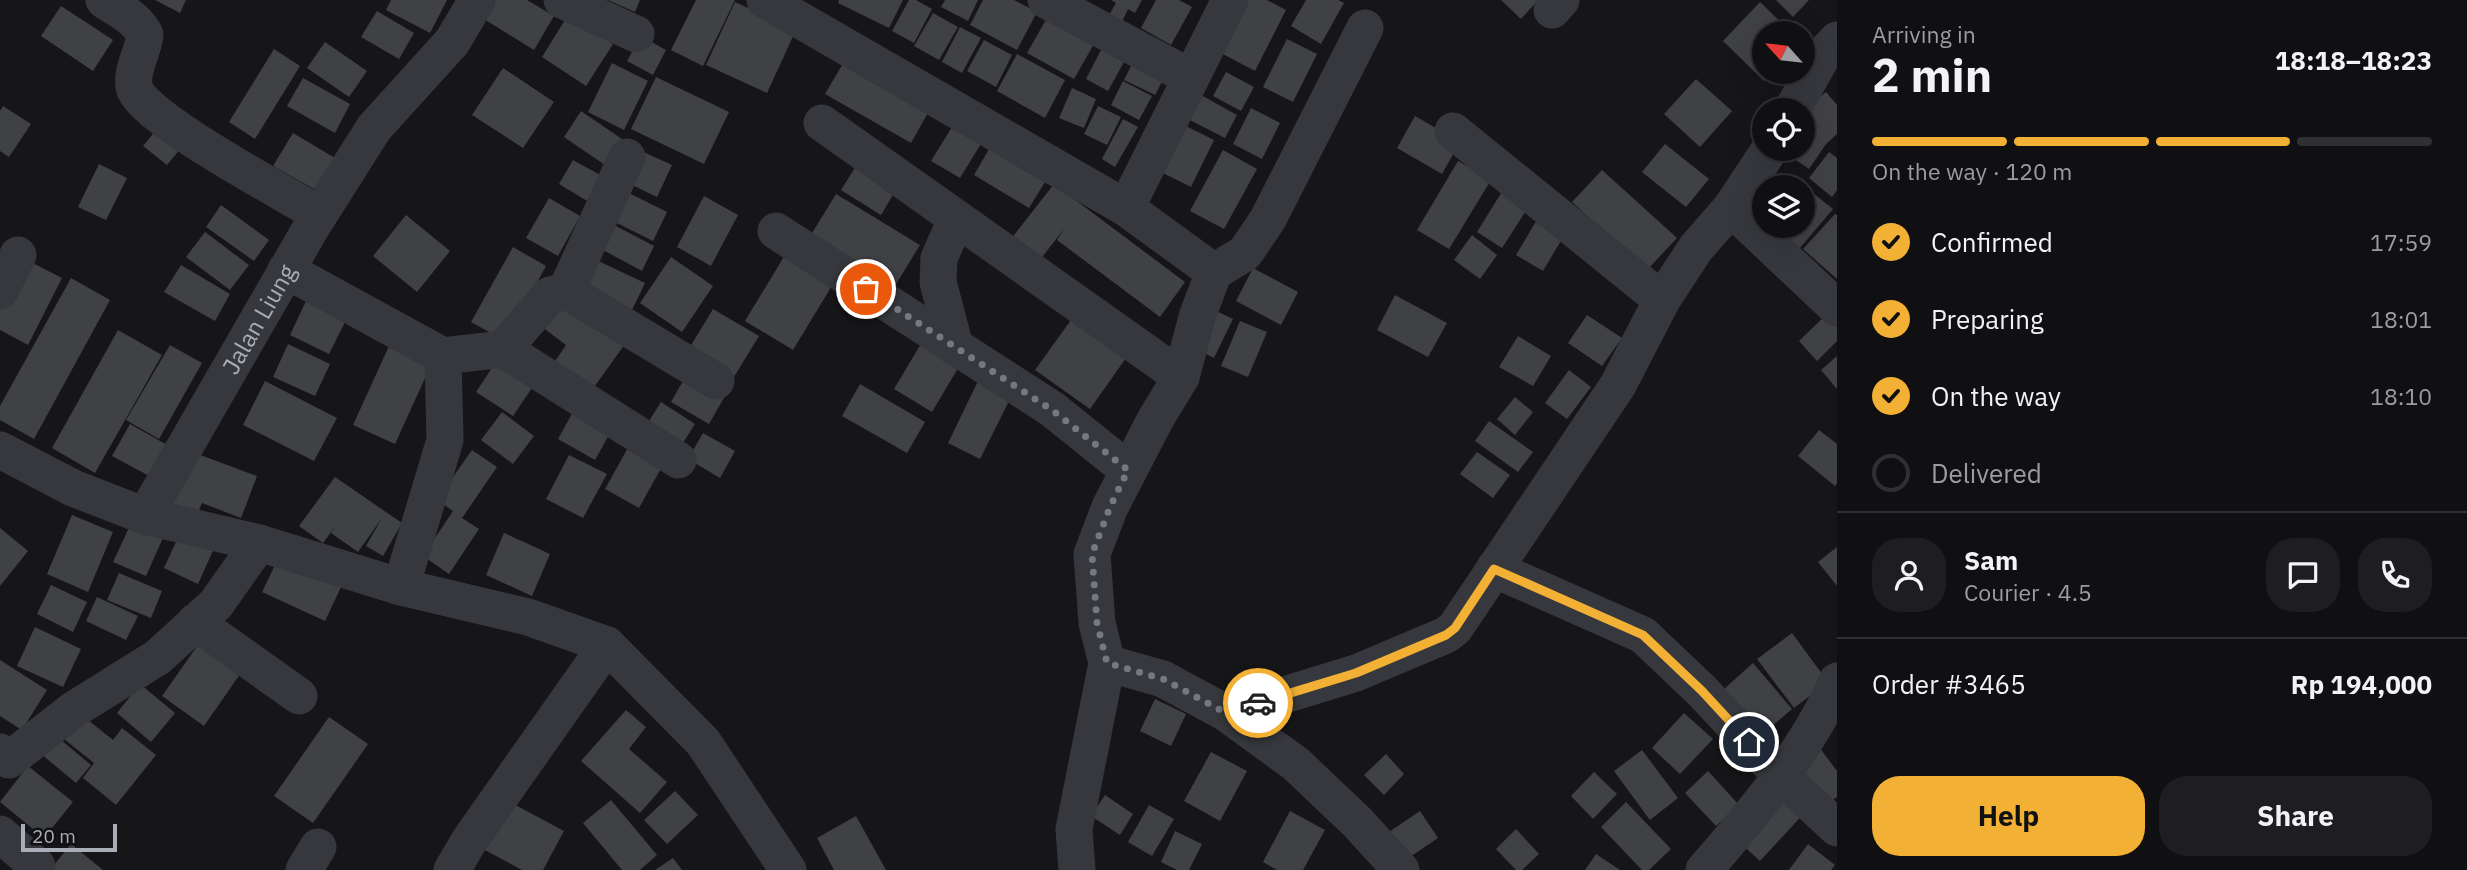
<!DOCTYPE html>
<meta charset="utf-8">
<style>
body{margin:0;font-family:"IBM Plex Sans",sans-serif;background:#1e1e20;color:#f1f3f6;height:100vh;display:flex;flex-direction:column;font-size:26px;white-space:nowrap}
*{box-sizing:border-box;margin:0}
p{font-size:23px;color:#9c9d9f}
.icon{flex:none;width:38px;height:38px;fill:none;stroke:currentColor;stroke-width:2;stroke-linecap:round;stroke-linejoin:round}
.map{position:relative;flex:1;overflow:hidden}
.side{display:flex;flex-direction:column;background:#101012;width:630px}
.side>*{flex:none}
.needle{width:46px;rotate:297deg}
.controls{position:absolute;left:1752px;top:21px;display:grid;gap:14px}
.controls a{display:grid;place-items:center;width:63px;height:63px;border-radius:50%;background:#101012;box-shadow:0 7px 28px #0002,0 0 0 2px #303032;font-size:35px}
.scale{position:absolute;left:21px;bottom:18px;width:96px;box-sizing:border-box;padding-left:7px;border:4px solid #a8adb8;border-top:0;font-size:19px;line-height:24px;white-space:nowrap;color:#a8adb8;-webkit-text-stroke:5px #111113;paint-order:stroke}
.pin{position:absolute;display:grid;place-items:center;width:60px;height:60px;color:#fff;margin:-30px;border:4px solid #fff;border-radius:50%;box-shadow:0 2px 7px #0007}
.courier{position:absolute;display:grid;place-items:center;width:70px;height:70px;margin:-35px;border:5px solid #f2b134;border-radius:50%;background:#fff;color:#222;box-shadow:0 2px 9px #0007}
.headline em{font-style:normal;font-weight:700}
.headline div{display:flex;flex-direction:column-reverse}
.headline{display:flex;align-items:center;justify-content:space-between;height:119px;padding:0 35px}
h1{font-size:46px;font-weight:700;line-height:52px}
.bar{display:grid;grid-template-columns:repeat(4,1fr);gap:10px 7px;align-content:center;height:84px;padding:0 35px}
.bar i{height:9px;border-radius:5px;background:#303032}
.bar .on{background:#f2b134}
.bar p{grid-column:span 4}
.line{display:flex;align-items:center;gap:18px;padding:0 35px;border-top:2px solid #303032}
.line div{flex:1}
.round{display:grid;place-items:center;flex:none;width:74px;height:74px;border-radius:28px;background:#1e1e20}
ol{padding:0 35px;list-style:none}
li{display:flex;align-items:center;gap:21px;height:77px}
li p{margin-inline-start:auto}
li .icon{padding:7px;border-radius:50%;background:#f2b134;color:#111;stroke-width:4}
li:last-child{color:#9c9d9f}
li i{width:38px;height:38px;border:4px solid #303032;border-radius:50%}
.button{display:flex;gap:14px;margin-top:auto;padding:14px 35px}
.button a{flex:1;height:80px;border-radius:28px;background:#f2b134;color:#111;font-size:28px;font-weight:700;line-height:80px;text-align:center}
.button a+a{background:#1e1e20;color:#f1f3f6}
main{display:flex;flex:1;min-height:0}
.map>svg:first-child{display:block}
</style>
<main>
<div class="map">
<svg width="1837" height="870" viewBox="0 0 1837 870">
<rect width="100%" height="100%" fill="#161618"/>
<g fill="#404145">
<path d="M155,0H186L180,13Z"/>
<path d="M391,0H447L430,33L386,10Z"/>
<path d="M489,0H527L554,16L534,50L479,16Z"/>
<path d="M608,0H640L635,12Z"/>
<path d="M696,0H735L703,66L671,50Z"/>
<path d="M839,0H903L889,28L838,3Z"/>
<path d="M909,0H916L932,9L914,43L892,31Z"/>
<path d="M945,0H978L968,21L941,7Z"/>
<path d="M983,0H1014L1037,12L1017,50L970,25Z"/>
<path d="M1111,0H1142L1135,13L1128,9L1121,24L1108,17L1116,3Z"/>
<path d="M1156,0H1179L1192,7L1171,45L1141,28Z"/>
<path d="M1241,0H1267L1286,10L1255,71L1215,50Z"/>
<path d="M1306,0H1338L1344,3L1321,44L1291,26Z"/>
<path d="M1501,0H1538L1521,19Z"/>
<path d="M1776,0H1809L1793,17Z"/>
<path d="M735,2L796,30L767,93L706,65Z"/>
<path d="M1760,2L1792,33H1764V72H1773L1764,81L1723,41Z"/>
<path d="M61,6L113,40L93,71L41,36Z"/>
<path d="M377,11L414,33L399,59L361,37Z"/>
<path d="M933,13L958,27L939,60L914,46Z"/>
<path d="M568,15L613,44L586,86L542,57Z"/>
<path d="M1047,18L1094,44L1074,79L1027,53Z"/>
<path d="M960,27L981,38L962,73L942,62Z"/>
<path d="M641,36L666,50L653,75L627,61Z"/>
<path d="M1287,39L1317,54L1293,102L1263,87Z"/>
<path d="M984,40L1012,55L996,87L967,71Z"/>
<path d="M325,42L367,71L349,97L307,68Z"/>
<path d="M274,49L300,66L255,139L229,122Z"/>
<path d="M1101,50L1124,62L1108,91L1086,79Z"/>
<path d="M1017,54L1065,80L1045,118L997,91Z"/>
<path d="M848,55L933,104L911,143L825,94Z"/>
<path d="M1136,56L1167,72L1155,95L1124,80Z"/>
<path d="M612,63L648,81L624,130L588,112Z"/>
<path d="M503,68L554,102L523,148L472,115Z"/>
<path d="M1226,72L1254,87L1241,111L1213,96Z"/>
<path d="M656,77L729,112L704,164L631,129Z"/>
<path d="M303,78L350,104L335,133L287,106Z"/>
<path d="M1696,79L1732,111L1700,147L1664,114Z"/>
<path d="M1123,81L1152,96L1139,120L1111,105Z"/>
<path d="M1072,88L1096,99L1084,128L1059,118Z"/>
<path d="M1826,92L1837,105V134L1826,144L1809,169L1784,152L1786,149H1802V112Z"/>
<path d="M1201,95L1237,115L1225,138L1188,119Z"/>
<path d="M3,106L31,124L9,157L0,151V111Z"/>
<path d="M1098,106L1121,117L1107,145L1084,134Z"/>
<path d="M1251,108L1280,123L1262,159L1233,144Z"/>
<path d="M581,111L622,139L605,165L564,137Z"/>
<path d="M1415,116L1460,142L1442,174L1397,148Z"/>
<path d="M1123,119L1138,127L1115,167L1102,159Z"/>
<path d="M955,122L984,139L960,178L931,161Z"/>
<path d="M162,123L186,142L167,165L143,146Z"/>
<path d="M1180,123L1214,140L1191,187L1157,170Z"/>
<path d="M293,133L335,158L316,190L273,166Z"/>
<path d="M1665,144L1709,179L1686,207L1642,172Z"/>
<path d="M637,149L672,165L657,197L622,180Z"/>
<path d="M989,149L1045,182L1029,208L974,175Z"/>
<path d="M1223,150L1257,169L1224,229L1190,211Z"/>
<path d="M1829,152L1837,158V190L1832,197L1809,178Z"/>
<path d="M861,158L900,183L881,215L841,190Z"/>
<path d="M573,160L604,177L589,202L559,184Z"/>
<path d="M1458,161L1491,180L1449,249L1417,230Z"/>
<path d="M99,164L127,178L106,220L78,207Z"/>
<path d="M1602,170L1677,238L1647,270L1572,202Z"/>
<path d="M1054,184L1185,282L1160,317L1057,240L1064,229L1039,261L1011,239Z"/>
<path d="M1805,187L1833,209L1800,248L1773,226H1802V190Z"/>
<path d="M1503,190L1529,206L1502,248L1477,232Z"/>
<path d="M625,191L667,212L653,241L611,220Z"/>
<path d="M836,194L920,245L890,294L806,243Z"/>
<path d="M704,196L738,215L711,266L677,247Z"/>
<path d="M549,198L580,216L558,256L526,238Z"/>
<path d="M221,205L269,240L254,261L206,227Z"/>
<path d="M1541,213L1568,229L1543,271L1516,255Z"/>
<path d="M1835,214L1837,215V279L1803,249Z"/>
<path d="M406,215L450,251L417,292L373,256Z"/>
<path d="M616,226L654,246L642,271L603,250Z"/>
<path d="M205,232L249,265L230,290L186,257Z"/>
<path d="M1472,235L1497,255L1480,279L1454,260Z"/>
<path d="M791,245L839,274L793,350L745,321Z"/>
<path d="M513,247L546,266L505,341L471,322Z"/>
<path d="M671,257L713,286L682,332L640,303Z"/>
<path d="M23,258L62,278L28,345L0,330V302Z"/>
<path d="M592,258L645,283L632,310L579,286Z"/>
<path d="M181,265L230,294L215,321L164,292Z"/>
<path d="M1253,268L1298,292L1281,325L1236,301Z"/>
<path d="M71,278L110,300L34,439L0,420V406Z"/>
<path d="M1395,295L1447,323L1428,357L1377,330Z"/>
<path d="M307,299L347,318L329,354L290,335Z"/>
<path d="M564,299L625,344L587,397L549,370L566,345L542,327Z"/>
<path d="M1210,308L1233,319L1214,358L1192,347Z"/>
<path d="M713,309L759,336L732,380L687,352Z"/>
<path d="M1832,309L1837,315V341L1817,361L1799,341Z"/>
<path d="M1076,313L1131,351L1090,409L1035,370Z"/>
<path d="M1587,315L1622,338L1602,366L1568,343Z"/>
<path d="M1240,321L1267,332L1248,377L1221,366Z"/>
<path d="M118,330L162,355L95,473L52,448Z"/>
<path d="M1518,336L1551,356L1533,386L1499,367Z"/>
<path d="M925,337L963,360L932,412L894,389Z"/>
<path d="M288,344L330,364L315,396L273,377Z"/>
<path d="M170,345L202,363L159,439L126,420Z"/>
<path d="M389,346L431,365L395,444L353,425Z"/>
<path d="M501,354L538,379L513,416L476,392Z"/>
<path d="M1837,356V389L1821,370Z"/>
<path d="M1569,370L1591,387L1567,419L1545,403Z"/>
<path d="M687,374L725,396L709,424L671,402Z"/>
<path d="M979,379L1012,395L980,459L948,443Z"/>
<path d="M265,381L337,418L314,461L243,425Z"/>
<path d="M860,384L925,422L907,453L842,416Z"/>
<path d="M1515,397L1533,412L1515,435L1497,419Z"/>
<path d="M661,402L695,424L676,454L642,432Z"/>
<path d="M578,403L615,424L595,460L558,439Z"/>
<path d="M502,412L534,436L513,464L481,440Z"/>
<path d="M1489,421L1533,452L1518,472L1475,441Z"/>
<path d="M130,424L169,446L151,477L112,456Z"/>
<path d="M1819,430L1837,444V483L1835,486L1798,456Z"/>
<path d="M703,433L735,451L720,478L688,459Z"/>
<path d="M630,444L664,463L639,508L605,489Z"/>
<path d="M472,450L497,467L462,518L479,529L449,574L423,556L453,511L437,500Z"/>
<path d="M1477,452L1510,475L1493,498L1460,474Z"/>
<path d="M195,453L257,476L241,518L202,503L196,517L171,507Z"/>
<path d="M569,455L607,474L583,518L546,499Z"/>
<path d="M335,477L402,523L383,556L366,546L382,518L358,552L331,533L337,524L323,543L299,526Z"/>
<path d="M72,515L113,532L88,592L47,574Z"/>
<path d="M134,517L166,531L146,576L113,562Z"/>
<path d="M0,528L28,551L0,586Z"/>
<path d="M182,529L216,544L198,584L164,568Z"/>
<path d="M504,533L550,554L532,596L486,575Z"/>
<path d="M1837,547V586L1818,562Z"/>
<path d="M278,559L341,587L325,621L262,592Z"/>
<path d="M119,573L162,591L151,618L107,600Z"/>
<path d="M51,585L87,602L73,632L37,614Z"/>
<path d="M97,597L138,616L126,640L86,621Z"/>
<path d="M35,627L81,649L63,687L17,666Z"/>
<path d="M1792,633L1828,682L1794,708L1757,659Z"/>
<path d="M205,635L247,664L204,726L162,696Z"/>
<path d="M0,660L47,690L22,730L0,716Z"/>
<path d="M1753,663L1792,709L1763,734L1724,689Z"/>
<path d="M140,684L175,713L151,742L117,713Z"/>
<path d="M1155,699L1186,714L1171,746L1140,731Z"/>
<path d="M626,710L646,727L629,749L667,782L640,813L581,761Z"/>
<path d="M1684,713L1713,739L1680,774L1652,748Z"/>
<path d="M83,716L113,740L122,728L156,755L116,805L83,778L94,763L64,739Z"/>
<path d="M329,717L368,744L313,823L274,796Z"/>
<path d="M49,730L91,765L76,783L34,748Z"/>
<path d="M1819,747L1837,771V797L1824,806L1794,766Z"/>
<path d="M1642,750L1678,798L1650,820L1614,771Z"/>
<path d="M1211,752L1247,771L1220,821L1184,801Z"/>
<path d="M1386,754L1404,774L1384,795L1364,775Z"/>
<path d="M28,766L73,802L44,838L0,802Z"/>
<path d="M1708,771L1739,805L1716,826L1685,793Z"/>
<path d="M1594,772L1617,794L1593,819L1571,796Z"/>
<path d="M1788,789L1809,808L1760,861L1739,842Z"/>
<path d="M675,791L698,815L667,844L644,820Z"/>
<path d="M1105,795L1133,814L1120,835L1091,816Z"/>
<path d="M611,800L657,855L640,870H622L583,823Z"/>
<path d="M508,801L564,831L543,870H522L483,849Z"/>
<path d="M1626,802L1671,849L1649,870H1642L1601,827Z"/>
<path d="M1149,805L1174,819L1152,856L1128,842Z"/>
<path d="M1290,811L1325,830L1303,870H1277L1263,862Z"/>
<path d="M1420,811L1438,838L1404,861L1386,834Z"/>
<path d="M856,816L886,870H834L817,838Z"/>
<path d="M1516,829L1539,854L1522,870H1516L1496,849Z"/>
<path d="M1175,831L1202,844L1189,870H1177L1161,862Z"/>
<path d="M71,844L103,870H50Z"/>
<path d="M1808,844L1835,865L1831,870H1789Z"/>
<path d="M1596,854L1620,870H1585Z"/>
<path d="M673,858L682,870H655Z"/>
</g>
<g fill="none" stroke-linecap="round" stroke-linejoin="round">
<g stroke="#37383d" stroke-width="37">
<path d="M104,0C119,10 137,18 145,35C143,52 131,70 134,87C139,116 288,195 319,214"/>
<path d="M562,0L636,34"/>
<path d="M765,0L1126,208L1214,272"/>
<path d="M1046,0L1190,77"/>
<path d="M1552,10L1561,0"/>
<path d="M1365,28L1268,219L1245,253L1214,272L1198,314L1181,377L1155,420L1110,507L1092,554L1097,623L1107,663L1163,679L1226,713L1296,764L1357,822L1401,870"/>
<path d="M1792,110L1823,55L1837,40"/>
<path d="M822,123L1181,377"/>
<path d="M1453,131L1662,300"/>
<path d="M1126,208L1230,0"/>
<path d="M1731,208L1837,308"/>
<path d="M776,231L1052,409L1128,470"/>
<path d="M286,270L443,356"/>
<path d="M0,291L18,255"/>
<path d="M566,291L627,157"/>
<path d="M955,347L938,282L939,258L956,220"/>
<path d="M503,349L550,295L566,291L716,381"/>
<path id="s1" d="M0,450L73,488L145,516L312,226L374,128L452,42L477,0"/>
<path d="M145,516L259,543L401,587L528,617L607,645L469,841L452,870"/>
<path d="M1494,569L1643,635L1702,691L1781,776L1837,828"/>
<path d="M401,587L445,440L443,356L503,349L678,460"/>
<path d="M195,622L299,696"/>
<path d="M607,645L703,742L788,870"/>
<path d="M1226,713L1356,673L1446,635L1455,628L1618,385L1662,300L1696,248L1731,208L1770,149"/>
<path d="M0,752L9,760L73,710L158,657L216,604L259,543"/>
<path d="M0,834L37,866"/>
<path d="M304,870L318,847"/>
<path d="M1077,870L1074,829L1107,663"/>
<path d="M1704,870C1752,815 1809,748 1837,681"/>
</g>
</g>
<g fill="none" stroke-linecap="round" stroke-linejoin="round">
<path stroke="#757880" stroke-width="7" stroke-dasharray="0 12.6" d="M866,289L1052,410L1128,470L1110,507L1092,554L1097,623L1107,663L1163,679L1226,713L1258,703"/>
<path stroke="#f2b134" stroke-width="9" d="M1258,703L1356,673L1446,635L1455,628L1494,569L1643,635L1702,691L1749,742"/>
</g>
<g text-anchor="middle" dominant-baseline="central" stroke-width="5" stroke-linejoin="round" paint-order="stroke">
<g font-size="24" fill="#a8adb8" stroke="#111113">
<text stroke="none"><textPath href="#s1" startOffset="387">Jalan Liung</textPath></text>
</g>
</g>
</svg>
<div class="controls">
<a><svg class="needle" viewBox="-14 -14 28 28"><path d="M0-13l5 13h-10z" fill="#e53935"/><path d="M0 13l5-13h-10z" fill="#9c9d9f"/></svg></a>
<a><svg class="icon" aria-label="locate" viewBox="0 0 24 24"><circle cx="12" cy="12" r="6"/><path d="M12 2v4M12 18v4M2 12h4M18 12h4"/></svg></a>
<a><svg class="icon" aria-label="layers" viewBox="0 0 24 24"><path d="M12 4l9 5-9 5-9-5zM3 14l9 5 9-5"/></svg></a>
</div>
<div class="scale">20 m</div>
<div class="pin" style="left:866px;top:289px;background:#ea580c"><svg class="icon" aria-label="bag" viewBox="0 0 24 24"><path d="M5 8h14l-1 12H6zM9 8a3 3 0 0 1 6 0"/></svg></div>
<div class="pin" style="left:1749px;top:742px;background:#1f2937"><svg class="icon" aria-label="home" viewBox="0 0 24 24"><path d="M3 11l9-7 9 7M6 9v11h12V9"/></svg></div>
<div class="courier" style="left:1258px;top:703px"><svg class="icon" aria-label="car" viewBox="0 0 24 24"><path d="M5 17H2v-5l4-1 3-4h7l3 4 3 1v5h-3M9 17h6M6 11h13"/><circle cx="7" cy="17" r="2"/><circle cx="17" cy="17" r="2"/></svg></div>
</div>
<section class="side">
<div class="headline"><div><h1>2 min</h1><p>Arriving in</p></div><em>18:18–18:23</em></div>
<div class="bar"><i class="on"></i><i class="on"></i><i class="on"></i><i></i><p>On the way · 120 m</p></div>
<ol>
<li><svg class="icon" aria-label="check" viewBox="0 0 24 24"><path d="M5 12l5 5 9-10"/></svg>Confirmed<p>17:59</p></li>
<li><svg class="icon" aria-label="check" viewBox="0 0 24 24"><path d="M5 12l5 5 9-10"/></svg>Preparing<p>18:01</p></li>
<li><svg class="icon" aria-label="check" viewBox="0 0 24 24"><path d="M5 12l5 5 9-10"/></svg>On the way<p>18:10</p></li>
<li><i></i>Delivered</li>
</ol>
<div class="line" style="height:126px"><a class="round"><svg class="icon" aria-label="person" viewBox="0 0 24 24"><circle cx="12" cy="8" r="4"/><path d="M4 21q1-7 8-7t8 7"/></svg></a><div><b>Sam</b><p>Courier · 4.5</p></div><a class="round"><svg class="icon" aria-label="chat" viewBox="0 0 24 24"><path d="M4 5h16v11H9l-5 4z"/></svg></a><a class="round"><svg class="icon" aria-label="phone" viewBox="0 0 24 24"><path d="M5 4h4l2 5-3 2q2 4 5 5l2-3 5 2v4C11 20 4 13 5 4z"/></svg></a></div>
<div class="line" style="height:91px"><div>Order #3465</div><b>Rp 194,000</b></div>
<div class="button"><a>Help</a><a>Share</a></div>
</section>
</main>
